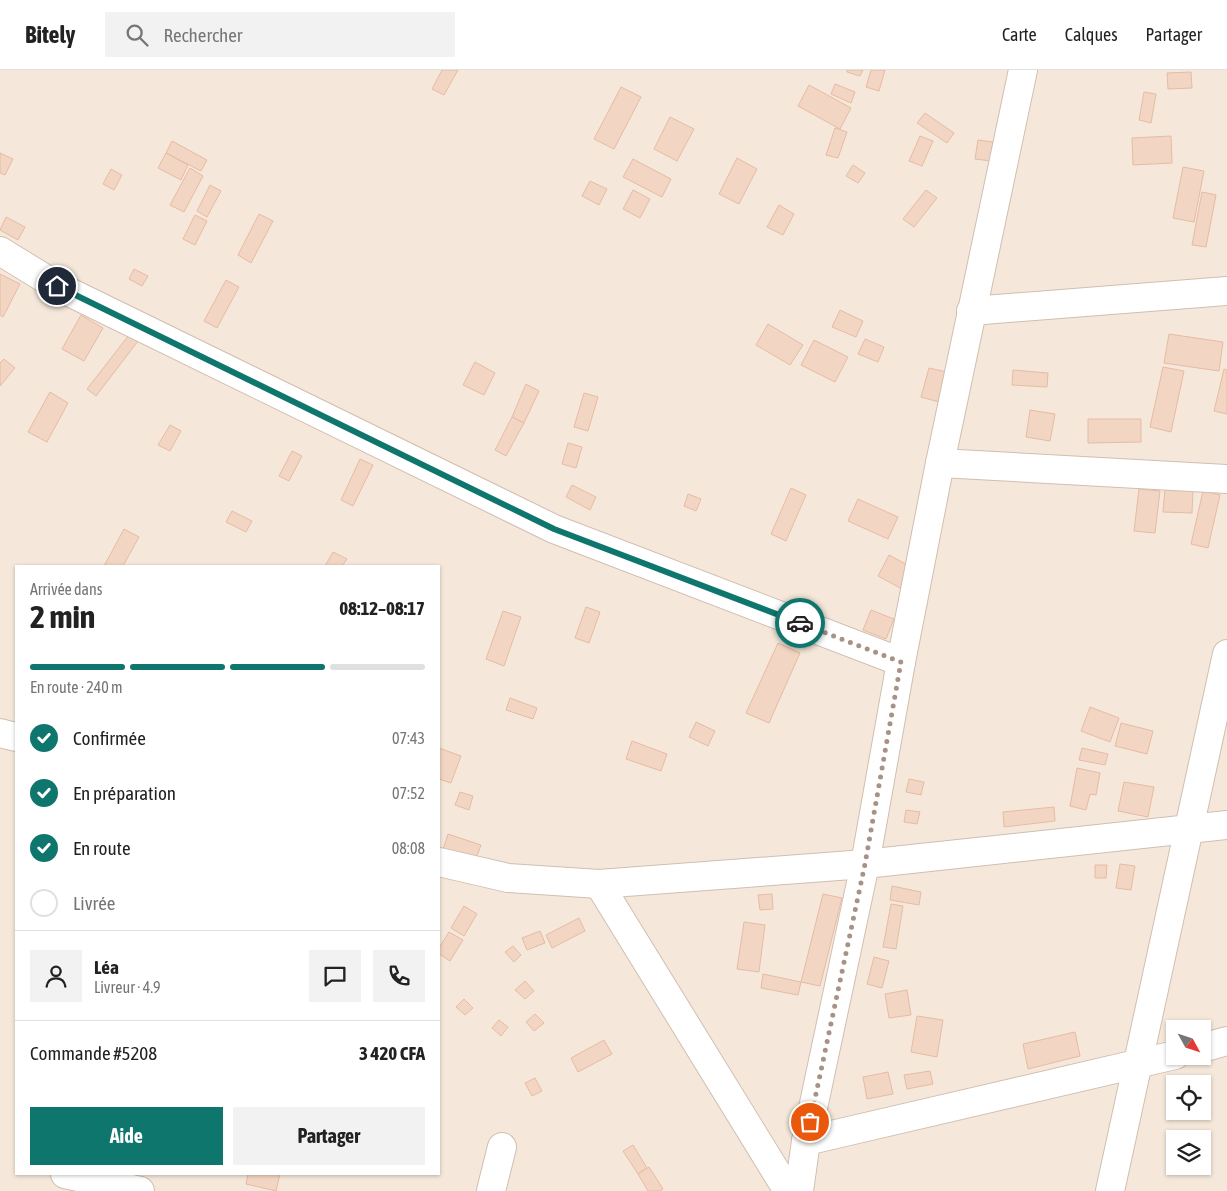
<!DOCTYPE html>
<html lang="fr">
<meta charset="utf-8">
<style>
body{margin:0;font-family:"Asap Condensed",sans-serif;background:#f2f2f2;color:#222;height:100vh;display:flex;flex-direction:column;font-size:19px;white-space:nowrap}
*{box-sizing:border-box;margin:0}
p{font-size:16px;color:#767676}
.icon{flex:none;width:28px;height:28px;fill:none;stroke:currentColor;stroke-width:2;stroke-linecap:round;stroke-linejoin:round}
.map{position:relative;flex:1;overflow:hidden}
.side{position:absolute;left:15px;top:495px;width:425px;height:610px;display:flex;flex-direction:column;background:#fff;border-radius:0px;box-shadow:0 1px 4px #0004}
.side>*{flex:none}
.needle{width:32px;rotate:130deg}
.controls{position:absolute;left:1166px;top:950px;display:grid;gap:10px}
.controls a{display:grid;place-items:center;width:45px;height:45px;border-radius:0px;background:#fff;box-shadow:0 1px 4px #0004;font-size:25px}
.pin{position:absolute;display:grid;place-items:center;width:42px;height:42px;color:#fff;margin:-21px;border:2px solid #fff;border-radius:50%;box-shadow:0 1px 5px #0007}
.courier{position:absolute;display:grid;place-items:center;width:50px;height:50px;margin:-25px;border:4px solid #0f766e;border-radius:50%;background:#fff;color:#222;box-shadow:0 1px 6px #0007}
.summary em{font-style:normal;font-weight:700}
.summary div{display:flex;flex-direction:column-reverse}
.summary{display:flex;align-items:center;justify-content:space-between;height:85px;padding:0 15px}
h1{font-size:32px;font-weight:700;line-height:38px}
.bar{display:grid;grid-template-columns:repeat(4,1fr);gap:8px 5px;align-content:center;height:60px;padding:0 15px}
.bar i{height:6px;border-radius:4px;background:#e0e0e0}
.bar .selected{background:#0f766e}
.bar p{grid-column:span 4}
.line{display:flex;align-items:center;gap:12px;padding:0 15px;border-top:1px solid #e0e0e0}
.line div{flex:1}
.round{display:grid;place-items:center;flex:none;width:52px;height:52px;border-radius:0px;background:#f2f2f2}
ol{padding:0 15px;list-style:none}
li{display:flex;align-items:center;gap:15px;height:55px}
li p{margin-inline-start:auto}
li .icon{padding:5px;border-radius:50%;background:#0f766e;color:#fff;stroke-width:4}
li:last-child{color:#767676}
li i{width:28px;height:28px;border:2px solid #e0e0e0;border-radius:50%}
.button{display:flex;gap:10px;margin-top:auto;padding:10px 15px}
.button a{flex:1;height:58px;border-radius:0px;background:#0f766e;color:#fff;font-size:20px;font-weight:700;line-height:58px;text-align:center}
.button a+a{background:#f2f2f2;color:#222}
header{display:flex;align-items:center;gap:30px;box-sizing:border-box;height:70px;padding:0 25px;background:#fff;border-bottom:1px solid #e0e0e0}
header strong{font-size:24px}
nav{display:flex;gap:28px;margin-inline-start:auto;font-size:18px}
.search{width:350px;height:45px;background:#f2f2f2;display:flex;align-items:center;gap:12px;box-sizing:border-box;padding:0 18px;border-radius:0px;color:#767676;font-size:19px}
.map>svg:first-child{display:block}
</style>
<header>
<strong>Bitely</strong>
<div class="search"><svg class="icon" aria-label="search" viewBox="0 0 24 24"><circle cx="10" cy="10" r="6"/><path d="M15 15l6 6"/></svg>Rechercher</div>
<nav><a>Carte</a><a>Calques</a><a>Partager</a></nav>
</header>
<div class="map">
<svg width="1227" height="1121" viewBox="0 0 1227 1121">
<rect width="100%" height="100%" fill="#fdf6ec"/>
<path fill="#f5e8da" fill-rule="evenodd" d="M0,0H1227V1121H0ZM16,496H439V1104H16ZM1175,959H1202V986H1175ZM1175,1014H1202V1041H1175ZM1175,1069H1202V1096H1175Z"/>
<g fill="#f3d5c3" stroke="#e6bba3">
<path d="M442,0H458L444,25L432,19Z"/>
<path d="M847,0H863L860,6L847,2Z"/>
<path d="M871,0H885L879,21L866,17Z"/>
<path d="M1191,2L1192,18L1168,19L1167,3Z"/>
<path d="M835,14L855,22L851,33L831,24Z"/>
<path d="M809,15L851,38L840,59L798,36Z"/>
<path d="M621,17L641,27L614,79L594,69Z"/>
<path d="M1144,22L1156,24L1151,53L1139,50Z"/>
<path d="M925,43L954,63L947,73L917,53Z"/>
<path d="M670,47L694,59L677,91L654,79Z"/>
<path d="M835,58L847,62L838,88L826,85Z"/>
<path d="M920,66L933,71L922,96L909,91Z"/>
<path d="M1171,66L1172,93L1133,95L1132,68Z"/>
<path d="M978,70L993,72L991,91L975,89Z"/>
<path d="M172,71L207,90L201,101L166,83Z"/>
<path d="M0,83L13,89L5,105L0,103Z"/>
<path d="M166,83L188,95L181,110L158,98Z"/>
<path d="M737,88L757,99L739,134L719,124Z"/>
<path d="M633,89L671,109L662,127L623,107Z"/>
<path d="M853,95L865,103L858,113L846,106Z"/>
<path d="M1183,97L1204,101L1194,152L1173,148Z"/>
<path d="M190,98L203,106L184,142L170,135Z"/>
<path d="M111,99L122,105L114,120L103,114Z"/>
<path d="M590,111L607,119L599,135L582,126Z"/>
<path d="M210,115L221,121L207,147L197,141Z"/>
<path d="M633,120L650,129L640,148L623,139Z"/>
<path d="M926,120L937,128L914,157L903,149Z"/>
<path d="M1202,122L1216,125L1206,177L1192,175Z"/>
<path d="M779,135L794,144L783,165L767,157Z"/>
<path d="M259,144L273,151L251,193L238,185Z"/>
<path d="M195,145L207,151L195,175L183,169Z"/>
<path d="M6,147L25,157L18,170L0,160Z"/>
<path d="M134,199L148,206L142,216L129,209Z"/>
<path d="M0,204L20,214L3,247L0,245Z"/>
<path d="M226,210L239,217L217,258L204,251Z"/>
<path d="M840,240L863,251L856,267L832,257Z"/>
<path d="M81,245L103,258L84,291L62,279Z"/>
<path d="M768,254L803,275L790,295L756,275Z"/>
<path d="M1169,264L1223,272L1219,301L1164,293Z"/>
<path d="M129,265L138,271L96,326L87,319Z"/>
<path d="M865,269L884,277L878,292L858,284Z"/>
<path d="M814,270L848,287L835,312L801,295Z"/>
<path d="M4,289L15,298L0,316V293Z"/>
<path d="M475,292L495,303L484,325L463,315Z"/>
<path d="M1163,297L1184,301L1171,362L1150,357Z"/>
<path d="M929,298L947,302L939,332L921,327Z"/>
<path d="M1224,299L1227,300V344L1214,341Z"/>
<path d="M1013,300L1048,303L1047,317L1012,315Z"/>
<path d="M526,314L539,321L524,353L512,347Z"/>
<path d="M50,322L68,333L47,372L28,362Z"/>
<path d="M584,323L598,327L588,361L574,357Z"/>
<path d="M1030,340L1055,344L1050,371L1026,367Z"/>
<path d="M512,347L524,353L506,386L495,380Z"/>
<path d="M1088,349H1141V372L1088,373Z"/>
<path d="M170,355L181,361L170,381L158,375Z"/>
<path d="M568,373L582,377L576,398L562,394Z"/>
<path d="M292,381L302,386L289,411L279,406Z"/>
<path d="M360,389L373,395L353,436L341,430Z"/>
<path d="M572,415L596,427L590,440L566,427Z"/>
<path d="M791,418L806,425L786,471L771,464Z"/>
<path d="M1139,419L1160,421L1155,463L1134,461Z"/>
<path d="M1165,419L1193,420L1192,443L1163,442Z"/>
<path d="M1203,421L1220,425L1208,478L1191,474Z"/>
<path d="M688,424L701,429L696,441L684,436Z"/>
<path d="M858,429L898,447L888,469L848,451Z"/>
<path d="M232,441L252,451L246,462L226,452Z"/>
<path d="M124,459L139,467L123,496H104Z"/>
<path d="M333,482L347,489L342,496H325Z"/>
<path d="M889,485L913,498L902,519L878,506Z"/>
<path d="M586,537L600,542L589,573L575,568Z"/>
<path d="M871,540L894,549L886,569L863,560Z"/>
<path d="M503,541L521,547L504,596L486,589Z"/>
<path d="M778,573L800,583L769,653L746,643Z"/>
<path d="M510,628L537,638L533,649L506,640Z"/>
<path d="M1090,637L1119,648L1110,672L1081,661Z"/>
<path d="M696,652L715,661L708,676L689,667Z"/>
<path d="M1121,653L1153,661L1147,684L1115,676Z"/>
<path d="M632,671L667,684L661,701L626,689Z"/>
<path d="M439,678L461,686L451,713L439,709Z"/>
<path d="M1082,678L1108,684L1105,695L1079,690Z"/>
<path d="M1077,698L1100,703L1096,725L1090,724L1086,740L1070,736Z"/>
<path d="M909,709L924,712L921,725L906,722Z"/>
<path d="M1124,712L1154,717L1148,747L1118,741Z"/>
<path d="M460,722L473,726L469,740L455,735Z"/>
<path d="M1054,737L1055,751L1004,757L1003,742Z"/>
<path d="M906,740L920,742L917,754L904,752Z"/>
<path d="M448,764L481,775L474,794L442,783Z"/>
<path d="M1120,794L1135,796L1131,820L1116,818Z"/>
<path d="M1095,795H1107L1106,808H1095Z"/>
<path d="M892,816L921,822L919,835L890,830Z"/>
<path d="M772,824L773,839L760,840L758,825Z"/>
<path d="M823,824L842,828L820,916L801,912Z"/>
<path d="M891,834L903,836L896,879L883,877Z"/>
<path d="M464,836L477,844L464,866L451,858Z"/>
<path d="M579,848L585,861L552,878L546,865Z"/>
<path d="M744,852L765,855L759,902L737,899Z"/>
<path d="M540,861L545,873L527,880L522,868Z"/>
<path d="M449,862L463,870L450,891L439,884V878Z"/>
<path d="M513,876L521,885L514,892L505,882Z"/>
<path d="M874,887L889,891L882,918L867,914Z"/>
<path d="M763,904L801,912L798,925L761,918Z"/>
<path d="M525,911L534,921L525,929L515,920Z"/>
<path d="M907,920L911,945L889,948L885,924Z"/>
<path d="M464,929L473,938L465,945L456,937Z"/>
<path d="M535,944L544,953L534,961L526,952Z"/>
<path d="M917,946L943,950L937,987L911,982Z"/>
<path d="M499,950L508,957L501,966L492,958Z"/>
<path d="M1075,962L1080,986L1028,999L1023,974Z"/>
<path d="M604,970L612,984L578,1002L571,988Z"/>
<path d="M930,1001L933,1014L907,1019L904,1005Z"/>
<path d="M888,1002L893,1024L867,1029L863,1007Z"/>
<path d="M535,1008L542,1021L532,1026L525,1013Z"/>
<path d="M633,1075L647,1098L638,1104L623,1081Z"/>
<path d="M649,1097L663,1119L660,1121H648L638,1104Z"/>
<path d="M248,1104H280L276,1121L246,1114Z"/>
</g>
<g fill="none" stroke-linecap="round" stroke-linejoin="round">
<g stroke="#d1beb0" stroke-width="30">
<g id="minor">
<path d="M0,181L57,216L554,459L901,592"/>
<path d="M971,241L1227,221"/>
<path d="M940,393L1227,409"/>
<path d="M0,663L16,667"/>
<path d="M439,792L508,808L599,814L865,794L1227,755"/>
<path d="M599,814L788,1121"/>
<path d="M1202,978L1227,971"/>
<path d="M806,1071L1175,985"/>
<path d="M65,1104L140,1121"/>
<path d="M491,1121L502,1077"/>
<path d="M799,1121L806,1071L865,794L901,592L940,393L1023,0"/>
<path d="M1110,1121L1227,584"/>
</g>
</g>
<use href="#minor" stroke="#fff" stroke-width="28"/>
</g>
<g fill="none" stroke-linecap="round" stroke-linejoin="round">
<path stroke="#a89285" stroke-width="5" stroke-dasharray="0 9" d="M800,553L901,592L865,794L810,1052"/>
<path stroke="#0f766e" stroke-width="6" d="M57,216L554,459L800,553"/>
</g>
</svg>
<div class="controls">
<a><svg class="needle" viewBox="-14 -14 28 28"><path d="M0-13l5 13h-10z" fill="#e53935"/><path d="M0 13l5-13h-10z" fill="#767676"/></svg></a>
<a><svg class="icon" aria-label="locate" viewBox="0 0 24 24"><circle cx="12" cy="12" r="6"/><path d="M12 2v4M12 18v4M2 12h4M18 12h4"/></svg></a>
<a><svg class="icon" aria-label="layers" viewBox="0 0 24 24"><path d="M12 4l9 5-9 5-9-5zM3 14l9 5 9-5"/></svg></a>
</div>
<div class="pin" style="left:810px;top:1052px;background:#ea580c"><svg class="icon" aria-label="bag" viewBox="0 0 24 24"><path d="M5 8h14l-1 12H6zM9 8a3 3 0 0 1 6 0"/></svg></div>
<div class="pin" style="left:57px;top:216px;background:#1f2937"><svg class="icon" aria-label="home" viewBox="0 0 24 24"><path d="M3 11l9-7 9 7M6 9v11h12V9"/></svg></div>
<div class="courier" style="left:800px;top:553px"><svg class="icon" aria-label="car" viewBox="0 0 24 24"><path d="M5 17H2v-5l4-1 3-4h7l3 4 3 1v5h-3M9 17h6M6 11h13"/><circle cx="7" cy="17" r="2"/><circle cx="17" cy="17" r="2"/></svg></div>
<section class="side">
<div class="summary"><div><h1>2 min</h1><p>Arrivée dans</p></div><em>08:12–08:17</em></div>
<div class="bar"><i class="selected"></i><i class="selected"></i><i class="selected"></i><i></i><p>En route · 240 m</p></div>
<ol>
<li><svg class="icon" aria-label="check" viewBox="0 0 24 24"><path d="M5 12l5 5 9-10"/></svg>Confirmée<p>07:43</p></li>
<li><svg class="icon" aria-label="check" viewBox="0 0 24 24"><path d="M5 12l5 5 9-10"/></svg>En préparation<p>07:52</p></li>
<li><svg class="icon" aria-label="check" viewBox="0 0 24 24"><path d="M5 12l5 5 9-10"/></svg>En route<p>08:08</p></li>
<li><i></i>Livrée</li>
</ol>
<div class="line" style="height:90px"><a class="round"><svg class="icon" aria-label="person" viewBox="0 0 24 24"><circle cx="12" cy="8" r="4"/><path d="M4 21q1-7 8-7t8 7"/></svg></a><div><b>Léa</b><p>Livreur · 4.9</p></div><a class="round"><svg class="icon" aria-label="chat" viewBox="0 0 24 24"><path d="M4 5h16v11H9l-5 4z"/></svg></a><a class="round"><svg class="icon" aria-label="phone" viewBox="0 0 24 24"><path d="M5 4h4l2 5-3 2q2 4 5 5l2-3 5 2v4C11 20 4 13 5 4z"/></svg></a></div>
<div class="line" style="height:65px"><div>Commande #5208</div><b>3 420 CFA</b></div>
<div class="button"><a>Aide</a><a>Partager</a></div>
</section>
</div>
